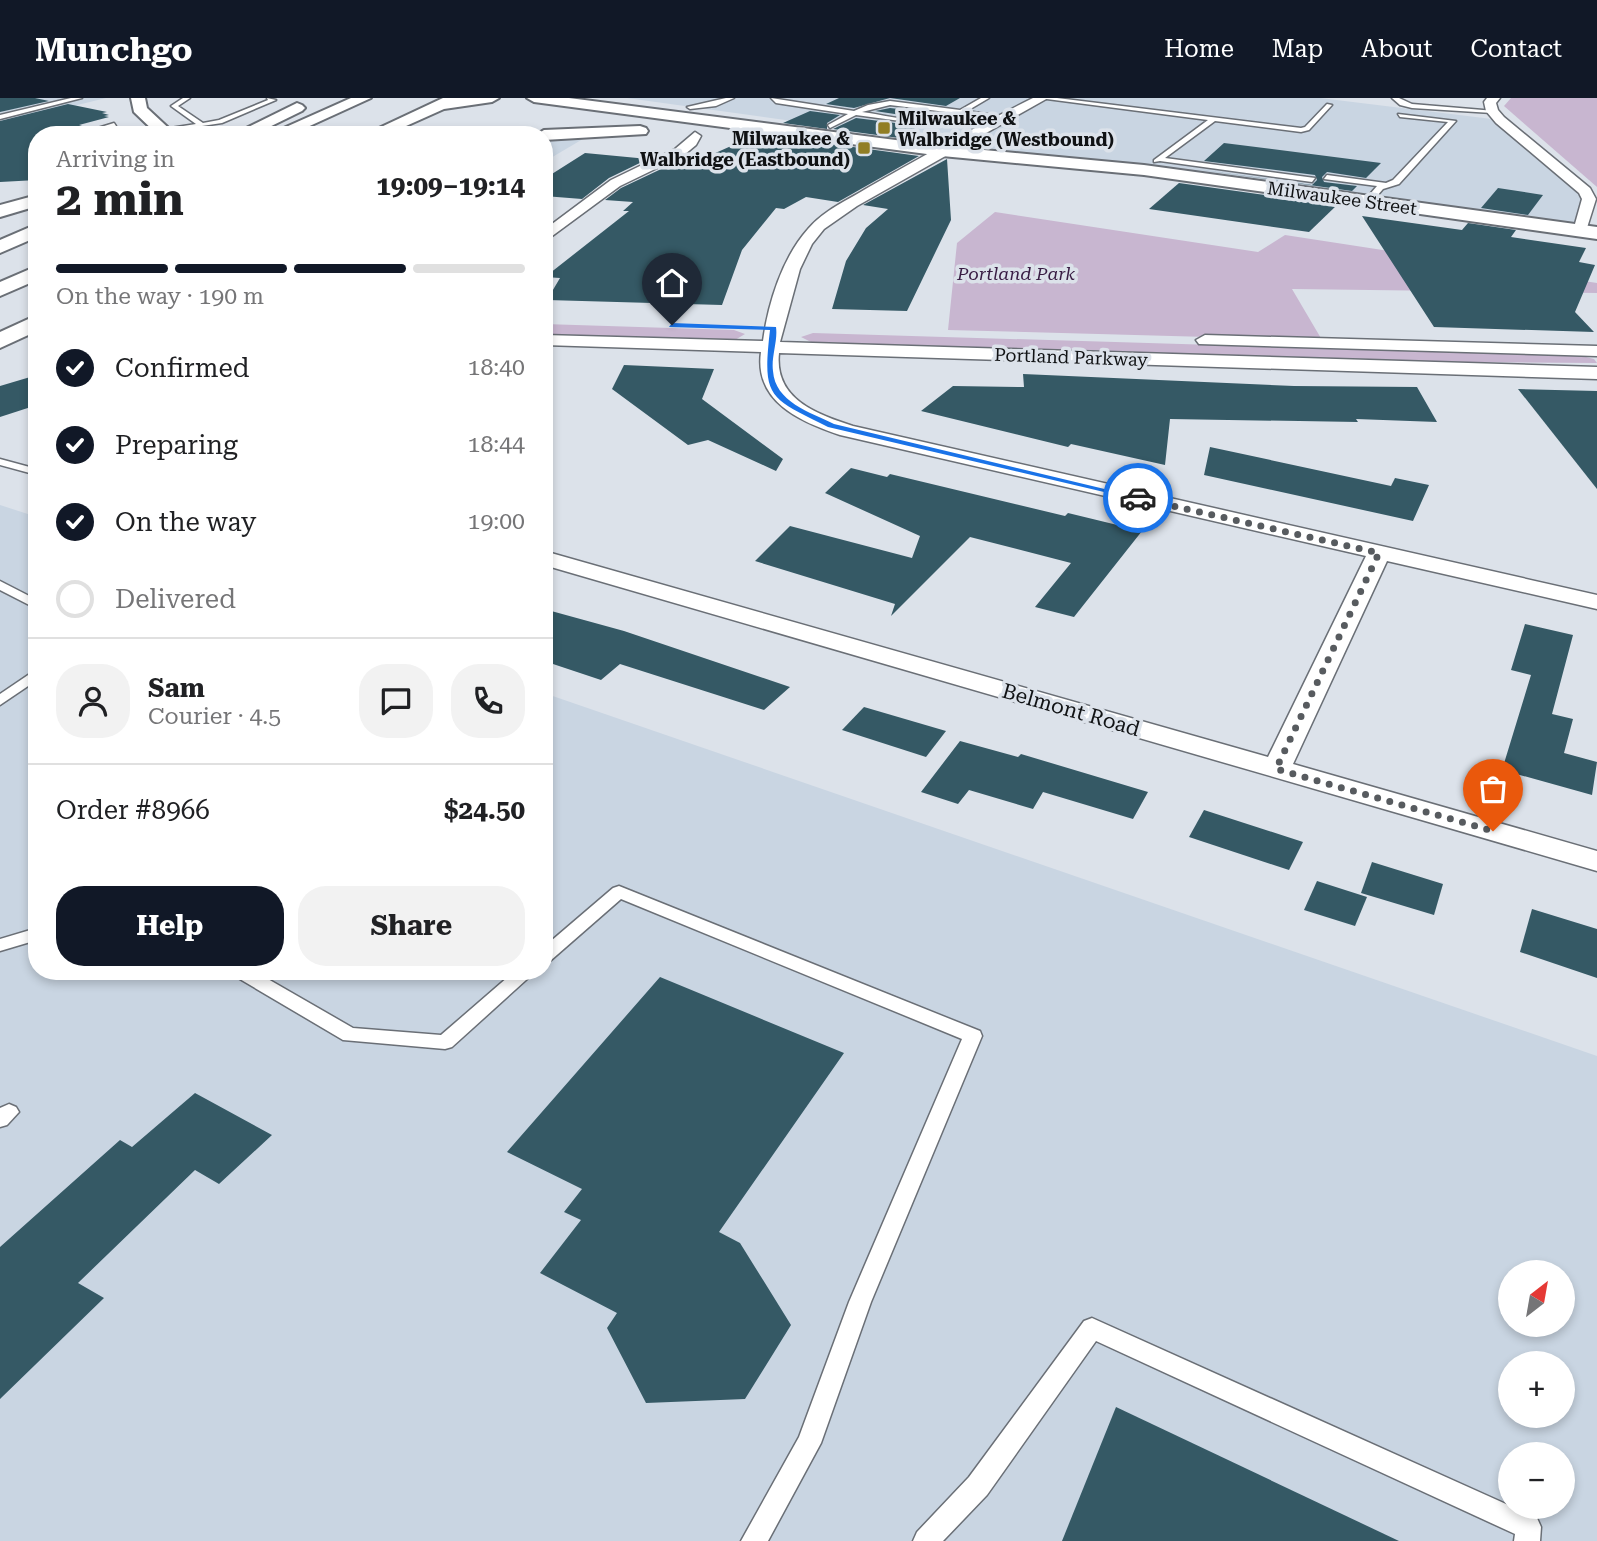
<!DOCTYPE html>
<meta charset="utf-8">
<style>
body{margin:0;font-family:"Roboto Serif",serif;background:#f2f2f2;color:#202124;height:100vh;display:flex;flex-direction:column;font-size:26px;white-space:nowrap}
*{box-sizing:border-box;margin:0}
p{font-size:23px;color:#757577}
.icon{flex:none;width:38px;height:38px;fill:none;stroke:currentColor;stroke-width:2;stroke-linecap:round;stroke-linejoin:round}
.map{position:relative;flex:1;overflow:hidden}
.panel{position:absolute;left:28px;top:28px;width:525px;height:854px;display:flex;flex-direction:column;background:#fff;border-radius:28px;box-shadow:0 4px 10px #0003}
.panel>*{flex:none}
.needle{width:46px;rotate:31deg}
.fabs{position:absolute;left:1498px;top:1162px;display:grid;gap:14px}
.fabs a{display:grid;place-items:center;width:77px;height:77px;border-radius:50%;background:#fff;box-shadow:0 4px 10px #0003;font-size:35px}
.pin{position:absolute;display:grid;place-items:center;width:60px;height:60px;color:#fff;margin:-72px -30px;border-radius:50% 50% 50% 0;rotate:-45deg;box-shadow:0 0 7px #0007}
.pin .icon{rotate:45deg}
.courier{position:absolute;display:grid;place-items:center;width:70px;height:70px;margin:-35px;border:5px solid #1a73e8;border-radius:50%;background:#fff;color:#222;box-shadow:0 2px 9px #0007}
.head em{font-style:normal;font-weight:700}
.head div{display:flex;flex-direction:column-reverse}
.head{display:flex;align-items:center;justify-content:space-between;height:119px;padding:0 28px}
h1{font-size:46px;font-weight:700;line-height:52px}
.bar{display:grid;grid-template-columns:repeat(4,1fr);gap:10px 7px;align-content:center;height:84px;padding:0 28px}
.bar i{height:9px;border-radius:5px;background:#e0e0e0}
.bar .on{background:#111827}
.bar p{grid-column:span 4}
.line{display:flex;align-items:center;gap:18px;padding:0 28px;border-top:2px solid #e0e0e0}
.line div{flex:1}
.round{display:grid;place-items:center;flex:none;width:74px;height:74px;border-radius:28px;background:#f2f2f2}
ol{padding:0 28px;list-style:none}
li{display:flex;align-items:center;gap:21px;height:77px}
li p{margin-inline-start:auto}
li .icon{padding:7px;border-radius:50%;background:#111827;color:#fff;stroke-width:4}
li:last-child{color:#757577}
li i{width:38px;height:38px;border:4px solid #e0e0e0;border-radius:50%}
.button{display:flex;gap:14px;margin-top:auto;padding:14px 28px}
.button a{flex:1;height:80px;border-radius:28px;background:#111827;color:#fff;font-size:28px;font-weight:700;line-height:80px;text-align:center}
.button a+a{background:#f2f2f2;color:#202124}
header{display:flex;align-items:center;gap:42px;box-sizing:border-box;height:98px;padding:0 35px;background:#111827;color:#fff}
header strong{font-size:33px}
nav{display:flex;gap:38px;margin-inline-start:auto;font-size:24px}
.map>svg:first-child{display:block}
</style>
<header>
<strong>Munchgo</strong>
<nav><a>Home</a><a>Map</a><a>About</a><a>Contact</a></nav>
</header>
<div class="map">
<svg width="1597" height="1443" viewBox="0 0 1597 1443">
<rect width="100%" height="100%" fill="#dce2ea"/>
<g fill="#c9d5e2" fill-rule="evenodd">
<path d="M0,0H106L0,26Z"/>
<path d="M627,0H1320L1500,22L1583,89L1580,133Z"/>
<path d="M593,35L544,64V37Z"/>
<path d="M0,407L37,419V873H544V595L1597,958V1443H0ZM1510,1174H1563V1227H1510ZM1510,1265H1563V1318H1510ZM1510,1356H1563V1409H1510Z"/>
</g>
<g fill="#c8b6d0">
<path d="M1511,0H1597V89L1504,8Z"/>
<path d="M995,114L1258,154L1285,137L1597,185V195L1292,191L1322,242L948,232L957,145Z"/>
<path d="M544,226L734,232L745,236L735,242L544,236Z"/>
<path d="M813,235L1582,258L1594,261L1597,265L1459,264L811,244L801,239Z"/>
</g>
<g fill="#355965">
<path d="M0,0H35L49,3L0,14Z"/>
<path d="M839,0H960L946,8L890,0L854,10L826,6Z"/>
<path d="M68,6L107,14L102,15L109,17L104,18L109,19L79,27L82,28L37,37V82L0,84V23Z"/>
<path d="M890,10L941,16L921,20L875,13Z"/>
<path d="M810,13L840,17L827,25V31L783,25Z"/>
<path d="M856,20L919,28L899,40L833,31Z"/>
<path d="M758,36L919,58L838,104L806,99L784,111L776,110L742,152L722,207L547,202L560,180L545,179L629,113H623L633,104L605,102L621,90L676,64L693,65Z"/>
<path d="M1224,45L1381,65L1366,80L1327,74L1322,79L1324,84L1357,88L1352,93L1194,71L1312,87L1317,82L1315,77L1204,63Z"/>
<path d="M585,55L648,61L609,80L582,101L544,98V81Z"/>
<path d="M947,61L951,122L907,213L832,211L846,163L866,130L888,111L863,107Z"/>
<path d="M1179,85L1337,107L1309,134L1149,111Z"/>
<path d="M1498,90L1543,97L1528,117L1481,110Z"/>
<path d="M1362,118L1462,132L1468,125L1516,132L1511,139L1586,150L1579,164L1595,167L1575,214L1594,234L1434,229Z"/>
<path d="M624,267L714,271L702,301L783,361L776,373L708,342L688,347L612,291Z"/>
<path d="M1023,276L1294,288L1417,289L1437,324L1356,321L1358,324L1170,321L1165,367L1071,346L1068,349L921,313L953,288L1024,289Z"/>
<path d="M37,277V307L0,319V288Z"/>
<path d="M1518,291L1597,293V391Z"/>
<path d="M1210,349L1391,388L1395,380L1429,387L1413,423L1204,377Z"/>
<path d="M851,370L887,379L890,376L1065,418L1068,415L1142,433L1074,519L1035,509L1071,465L970,439L891,518L895,506L755,463L790,428L912,460L920,438L825,395Z"/>
<path d="M544,511L624,533L790,589L764,612L620,566L601,582L544,563Z"/>
<path d="M1525,526L1573,537L1552,616L1573,621L1564,655L1597,664L1592,697L1502,672L1531,577L1511,572Z"/>
<path d="M864,609L946,633L926,659L842,632Z"/>
<path d="M960,643L1018,659L1021,656L1148,694L1133,721L1043,694L1033,711L969,692L958,706L921,694Z"/>
<path d="M1204,712L1303,744L1289,772L1189,739Z"/>
<path d="M1372,764L1443,786L1434,817L1361,795Z"/>
<path d="M1317,783L1367,799L1355,828L1304,812Z"/>
<path d="M1532,811L1597,831V880L1520,854Z"/>
<path d="M660,879L844,955L719,1134L740,1145L791,1227L745,1301L646,1305L607,1230L617,1215L540,1175L581,1122L564,1114L582,1091L507,1054Z"/>
<path d="M195,995L272,1037L219,1086L195,1072L78,1185L104,1200L0,1301V1149L120,1042L132,1049Z"/>
<path d="M1116,1309L1399,1443H1062Z"/>
</g>
<g fill="none" stroke-linecap="round" stroke-linejoin="round">
<g stroke="#6a6f76" stroke-width="3">
<g id="lane">
<path d="M71,0H82L0,21V17Z"/>
<path d="M183,0H190L178,8L203,25L219,22L268,2L267,0L276,2L222,25L162,34L164,31L196,26L171,8Z"/>
<path d="M726,0H734L716,8L690,11L687,9Z"/>
<path d="M771,0L854,13L868,7L890,3L960,12L981,0H989L967,13L1006,19L1003,21L962,16L946,24L930,27L856,17L830,30L828,27L848,16L776,5ZM890,7L954,15C927,30 892,18 862,14Z"/>
<path d="M1039,0H1057L1301,30L1305,29L1327,6L1332,7L1309,32L1301,34L1215,23L1165,60L1315,80L1312,84L1160,63L1154,64V62L1208,22Z"/>
<path d="M1392,0H1399L1412,6L1495,13L1492,15L1412,10L1400,7Z"/>
<path d="M1398,16L1456,23L1399,86L1383,91L1371,105L1364,103L1377,88L1324,81L1327,77L1386,85L1393,82L1448,24L1400,19Z"/>
<path d="M114,25L116,28L86,37H75Z"/>
<path d="M0,361L37,371V377L0,367Z"/>
<path d="M0,483L37,502V511L0,492Z"/>
<path d="M37,571V582L0,607V596Z"/>
<path d="M619,788L980,933L982,938L871,1204L821,1345L768,1443H741L799,1339L849,1204L962,941L621,801L550,863L544,865V849L613,790Z"/>
<path d="M37,830V842L0,853V841Z"/>
<path d="M230,873H254L353,930L441,937L515,873H536L452,949L445,951L343,942L233,877Z"/>
<path d="M9,1006L16,1009L19,1014L7,1027L0,1029V1010Z"/>
<path d="M1092,1220L1537,1420L1541,1429L1540,1443H1514L1515,1436L1096,1243L987,1397L943,1443H913L917,1434L969,1379L1084,1223Z"/>
</g>
</g>
<g stroke="#6a6f76" stroke-width="3">
<g id="street">
<path d="M1033,0H1048L857,108L824,131L812,146L800,171L780,244L1597,269V281L779,255C774,301 816,316 853,328L1597,497V511L1387,463L1293,666L1597,753V773L544,467V453L1268,659L1366,458L840,337C801,324 754,304 761,254L544,247V237L763,243C768,206 782,160 808,131C824,112 848,102 869,89C923,58 977,28 1033,0Z"/>
<path d="M1487,0H1500L1496,5L1498,12L1504,19L1590,90L1596,101L1585,136L1580,137L1573,133L1582,101L1579,95L1496,25L1486,13L1484,4Z"/>
<path d="M695,34L701,38L696,47L684,57L620,88L544,144V132L611,82L675,51Z"/>
<path d="M1205,237L1597,248V258L1199,246L1196,242Z"/>
</g>
</g>
<g stroke="#6a6f76" stroke-width="4">
<g id="secondary">
<path d="M131,0H145L147,10L176,37H158L134,14Z"/>
<path d="M527,0H569L942,48L1144,67L1597,129V141L1144,77L942,58L534,4Z"/>
<path d="M640,28L646,30L648,33L646,36L544,42V37H536L544,32Z"/>
<path d="M37,97V108L0,119V107Z"/>
<path d="M37,217V233L0,250V234Z"/>
</g>
</g>
<g stroke="#6a6f76" stroke-width="4">
<g id="primary">
<path d="M351,0H371L290,37H268Z"/>
<path d="M443,0H499L492,4L444,11L386,37H364Z"/>
<path d="M297,5L302,7L305,10L302,13L253,37H232Z"/>
<path d="M37,126V139L0,155V142Z"/>
<path d="M37,168V182L0,198V184Z"/>
</g>
</g>
<use href="#lane" fill="#fff" fill-rule="evenodd"/>
<use href="#street" fill="#fff" fill-rule="evenodd"/>
<use href="#secondary" fill="#fff" fill-rule="evenodd"/>
<use href="#primary" fill="#fff" fill-rule="evenodd"/>
</g>
<path fill="#1a73e8" d="M672,225L776,229C778,243 771,259 773,273C775,304 810,314 834,326L1142,400L1138,402L828,329C769,299 762,301 770,232L669,229Z"/>
<g fill="none" stroke-linecap="round" stroke-linejoin="round">
<path stroke="#575b5f" stroke-width="7" stroke-dasharray="0 12.6" d="M1138,400L1379,455L1276,671L1493,733"/>
</g>
<g fill="#917e25" stroke="#dce2ea" stroke-width="2.5">
<rect x="877" y="23" width="14" height="14" rx="3.5"/>
<rect x="857" y="43" width="14" height="14" rx="3.5"/>
</g>
<g text-anchor="middle" dominant-baseline="central" stroke-width="7" stroke-linejoin="round" paint-order="stroke">
<g font-size="18" font-weight="bold" fill="#101214" stroke="#dce2ea" text-anchor="start">
<text x="898" y="20">Milwaukee &amp;<tspan x="898" dy="21">Walbridge (Westbound)</tspan></text>
<text x="850" y="40" text-anchor="end">Milwaukee &amp;<tspan x="850" dy="21">Walbridge (Eastbound)</tspan></text>
</g>
<g font-size="18" fill="#101214" stroke="#dce2ea">
<text transform="translate(1342 100) rotate(8)">Milwaukee Street</text>
<text transform="translate(1071 259) rotate(2)">Portland Parkway</text>
</g>
<g font-size="18" font-style="italic" fill="#381c43" stroke="#dce2ea">
<text x="1016" y="175">Portland Park</text>
</g>
<g font-size="21" fill="#101214" stroke="#dce2ea">
<text transform="translate(1071 612) rotate(16)">Belmont Road</text>
</g>
</g>
</svg>
<div class="fabs">
<a><svg class="needle" viewBox="-14 -14 28 28"><path d="M0-13l5 13h-10z" fill="#e53935"/><path d="M0 13l5-13h-10z" fill="#757577"/></svg></a>
<a>+</a>
<a>−</a>
</div>
<div class="pin" style="left:1493px;top:733px;background:#ea580c"><svg class="icon" aria-label="bag" viewBox="0 0 24 24"><path d="M5 8h14l-1 12H6zM9 8a3 3 0 0 1 6 0"/></svg></div>
<div class="pin" style="left:672px;top:227px;background:#1f2937"><svg class="icon" aria-label="home" viewBox="0 0 24 24"><path d="M3 11l9-7 9 7M6 9v11h12V9"/></svg></div>
<div class="courier" style="left:1138px;top:400px"><svg class="icon" aria-label="car" viewBox="0 0 24 24"><path d="M5 17H2v-5l4-1 3-4h7l3 4 3 1v5h-3M9 17h6M6 11h13"/><circle cx="7" cy="17" r="2"/><circle cx="17" cy="17" r="2"/></svg></div>
<section class="panel">
<div class="head"><div><h1>2 min</h1><p>Arriving in</p></div><em>19:09–19:14</em></div>
<div class="bar"><i class="on"></i><i class="on"></i><i class="on"></i><i></i><p>On the way · 190 m</p></div>
<ol>
<li><svg class="icon" aria-label="check" viewBox="0 0 24 24"><path d="M5 12l5 5 9-10"/></svg>Confirmed<p>18:40</p></li>
<li><svg class="icon" aria-label="check" viewBox="0 0 24 24"><path d="M5 12l5 5 9-10"/></svg>Preparing<p>18:44</p></li>
<li><svg class="icon" aria-label="check" viewBox="0 0 24 24"><path d="M5 12l5 5 9-10"/></svg>On the way<p>19:00</p></li>
<li><i></i>Delivered</li>
</ol>
<div class="line" style="height:126px"><a class="round"><svg class="icon" aria-label="person" viewBox="0 0 24 24"><circle cx="12" cy="8" r="4"/><path d="M4 21q1-7 8-7t8 7"/></svg></a><div><b>Sam</b><p>Courier · 4.5</p></div><a class="round"><svg class="icon" aria-label="chat" viewBox="0 0 24 24"><path d="M4 5h16v11H9l-5 4z"/></svg></a><a class="round"><svg class="icon" aria-label="phone" viewBox="0 0 24 24"><path d="M5 4h4l2 5-3 2q2 4 5 5l2-3 5 2v4C11 20 4 13 5 4z"/></svg></a></div>
<div class="line" style="height:91px"><div>Order #8966</div><b>$24.50</b></div>
<div class="button"><a>Help</a><a>Share</a></div>
</section>
</div>
